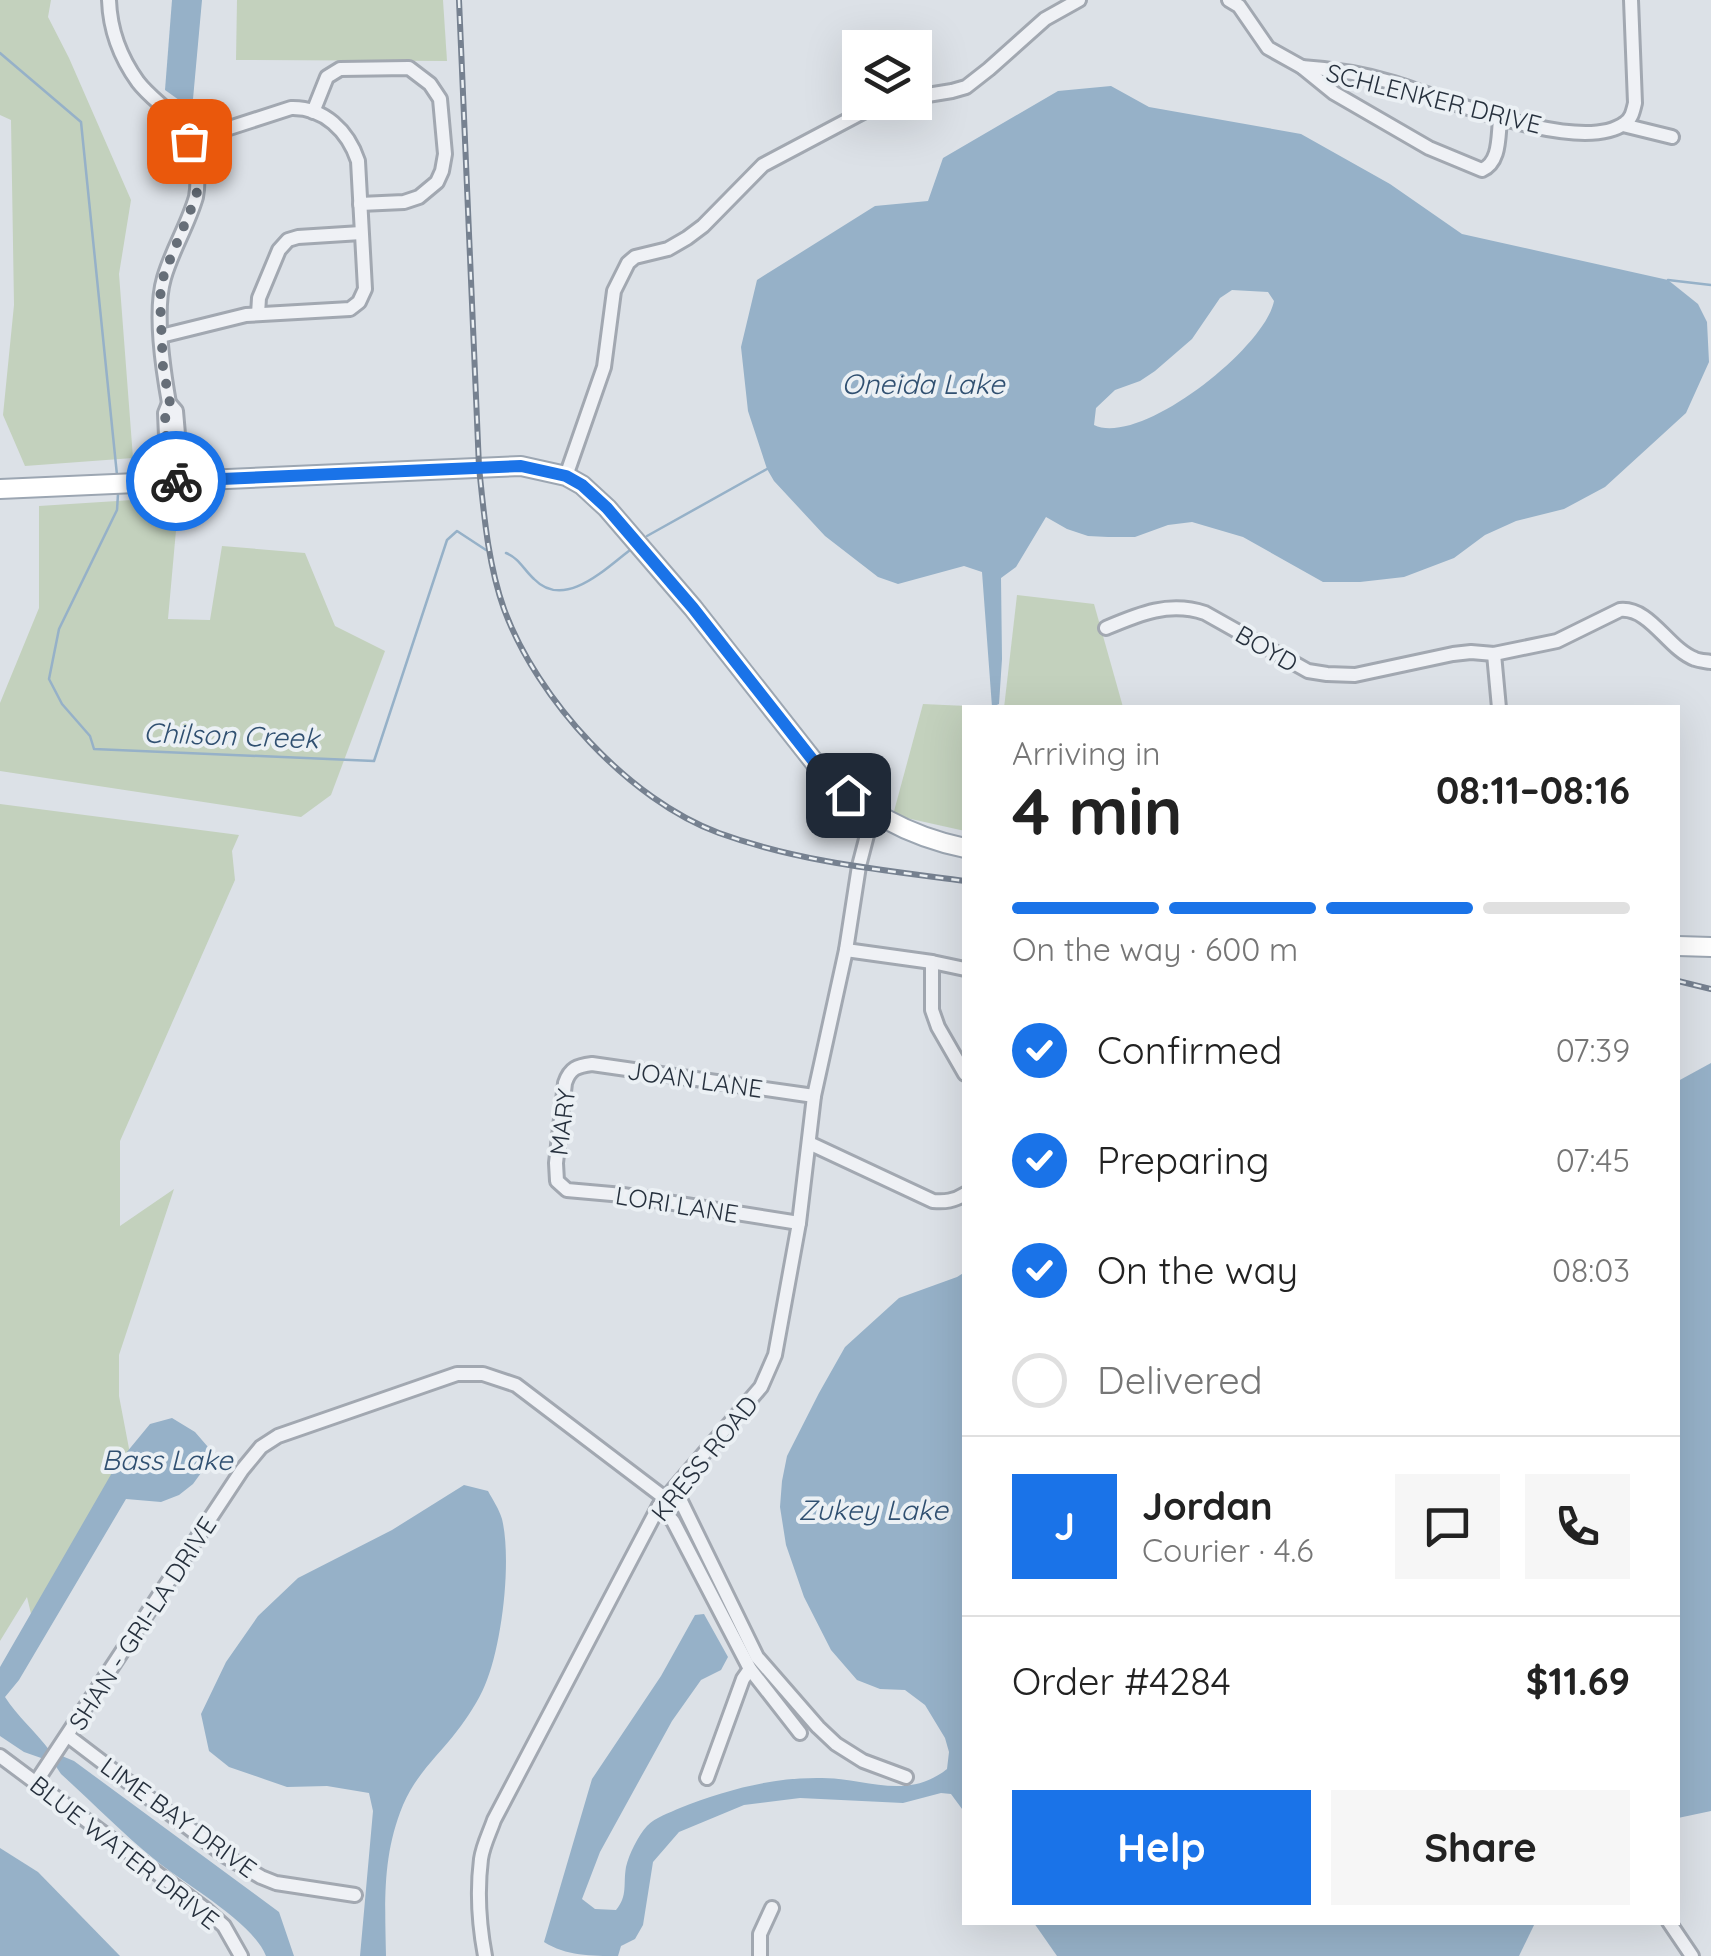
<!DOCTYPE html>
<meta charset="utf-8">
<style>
body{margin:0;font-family:Quicksand,sans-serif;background:#f6f6f6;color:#222;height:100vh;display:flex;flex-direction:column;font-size:38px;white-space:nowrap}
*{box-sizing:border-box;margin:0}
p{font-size:32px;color:#767676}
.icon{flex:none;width:55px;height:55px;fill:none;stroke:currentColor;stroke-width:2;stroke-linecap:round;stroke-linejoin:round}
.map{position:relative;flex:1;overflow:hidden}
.panel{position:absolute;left:962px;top:705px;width:718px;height:1220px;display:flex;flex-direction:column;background:#fff;border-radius:0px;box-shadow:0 10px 40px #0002}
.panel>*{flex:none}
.tools{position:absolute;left:842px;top:30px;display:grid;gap:20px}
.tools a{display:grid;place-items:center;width:90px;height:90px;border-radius:0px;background:#fff;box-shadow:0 10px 40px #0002;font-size:50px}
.pin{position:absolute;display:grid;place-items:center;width:85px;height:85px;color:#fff;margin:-42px;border-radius:20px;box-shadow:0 5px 15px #0006}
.courier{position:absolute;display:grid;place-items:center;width:100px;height:100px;margin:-50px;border:8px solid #1a73e8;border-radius:50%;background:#fff;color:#222;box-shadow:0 2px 12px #0007}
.headline em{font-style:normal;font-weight:700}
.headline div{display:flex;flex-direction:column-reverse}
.headline{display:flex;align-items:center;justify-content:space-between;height:170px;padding:0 50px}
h1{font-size:65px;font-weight:700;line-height:75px}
.bar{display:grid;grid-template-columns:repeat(4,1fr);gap:15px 10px;align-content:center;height:120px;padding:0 50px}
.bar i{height:12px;border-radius:8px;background:#e0e0e0}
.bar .active{background:#1a73e8}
.bar p{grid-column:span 4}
.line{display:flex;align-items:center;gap:25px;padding:0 50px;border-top:2px solid #e0e0e0}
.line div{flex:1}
.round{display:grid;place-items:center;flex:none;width:105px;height:105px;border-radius:0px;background:#f6f6f6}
ol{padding:0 50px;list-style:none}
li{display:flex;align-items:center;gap:30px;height:110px}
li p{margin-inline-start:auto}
li .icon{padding:10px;border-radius:50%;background:#1a73e8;color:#fff;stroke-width:4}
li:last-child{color:#767676}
li i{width:55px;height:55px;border:5px solid #e0e0e0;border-radius:50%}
.button{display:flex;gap:20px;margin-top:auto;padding:20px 50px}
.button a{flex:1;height:115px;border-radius:0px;background:#1a73e8;color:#fff;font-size:40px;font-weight:700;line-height:115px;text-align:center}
.button a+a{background:#f6f6f6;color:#222}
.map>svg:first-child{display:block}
</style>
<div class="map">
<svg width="1711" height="1956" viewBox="0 0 1711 1956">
<rect width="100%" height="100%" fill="#dce1e7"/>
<g fill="#c3d1bd">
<path d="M0,0H51L48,17L69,58L131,200L119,274L133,458L25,466L3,415L14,305L11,120L0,115Z"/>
<path d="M237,0H443L447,61L236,60Z"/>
<path d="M179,497L168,619L210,620L222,546L305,553L335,626L385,651L331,795L301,817L0,771V703L39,608V506Z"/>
<path d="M1017,595L1094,604L1123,707L1004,708Z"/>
<path d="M923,704L988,707L965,708V831L893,815Z"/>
<path d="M0,804L239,835L232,851L235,880L120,1141V1226L174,1189L119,1355V1396L131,1459L32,1618L27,1597L0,1641Z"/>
</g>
<g fill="#96b1c8" fill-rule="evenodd">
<path d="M172,0H202L193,99L186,105L165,90Z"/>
<path d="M1111,86L1149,107L1301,134L1390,184L1462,234L1668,280L1698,304L1707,322L1709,362L1686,413L1605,487L1564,509L1516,521L1485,535L1454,558L1404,577L1360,582H1323L1243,537L1192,522L1168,525L1135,537H1108L1088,536L1067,529L1046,517L1016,567L1001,578L1002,659L999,704L992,707L982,572L964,566L898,584L878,577L825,536L774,481L767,469L748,411L741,347L757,280L875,206L928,201L943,158L1058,91ZM1232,290L1268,292L1274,301C1265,348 1140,447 1094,425L1096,408L1115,390L1140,381L1155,371L1192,339L1220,298Z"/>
<path d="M1711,1063V1811L1678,1818V1081Z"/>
<path d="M965,1272V1813L951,1794L941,1793L903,1803L800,1798L744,1805L679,1832L653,1862L643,1925L635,1939L621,1946L618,1956C591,1956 566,1956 544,1942L592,1779L661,1676L695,1615L704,1614L728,1657L721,1670L701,1680L672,1721L600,1852L582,1899L595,1909L616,1910C628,1896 623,1884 626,1867C629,1854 638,1836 647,1826C656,1817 669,1813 680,1808C725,1790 773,1777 822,1778C865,1778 907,1801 947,1769L949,1752L945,1738L925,1705L905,1690L880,1689L857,1680L831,1650L804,1597L786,1545L780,1507L782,1481L787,1456L819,1393L845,1347L899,1298L957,1277Z"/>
<path d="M172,1418L195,1432L208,1447L206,1466L193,1484L179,1495L161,1502L126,1499L19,1680L5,1697C17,1716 36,1732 50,1751L44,1759L24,1752L0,1736V1667L117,1464L150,1424Z"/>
<path d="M464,1485L488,1491C493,1500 499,1509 502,1519C512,1560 502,1646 485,1685C479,1700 467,1718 457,1731C437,1757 417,1773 403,1805C382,1856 385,1902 386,1956H360L373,1811L369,1793L327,1786L287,1787L229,1767L209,1751L201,1714L226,1662L258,1616L298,1578L392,1530Z"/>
<path d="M62,1756L74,1761L279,1912L294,1956H266C252,1921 184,1884 154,1859C122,1833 92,1802 61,1774L55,1765Z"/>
<path d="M0,1848L38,1872L120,1956H0Z"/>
<path d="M1034,1923H1535L1519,1956H1057Z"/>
</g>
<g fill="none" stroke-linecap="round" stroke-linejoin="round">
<g stroke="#96b1c8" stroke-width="2.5">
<path d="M0,53L81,122L117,475"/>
<path d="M1668,280L1711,285"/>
<path d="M118,494L117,510L59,629L49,679L62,704L90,736L94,749L374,761L447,540L457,531L486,550"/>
<path d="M647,536L767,469"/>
<path d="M506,553C520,559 523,569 534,579C564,610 604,570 630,550"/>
</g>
<g stroke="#a2a8b1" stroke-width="18">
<g id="minor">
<path d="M109,0C110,30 120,57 138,82C148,95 161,104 172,115C192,135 201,169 196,197C188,225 172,250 164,278C154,312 163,369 169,403"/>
<path d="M1229,0L1239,6L1268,48L1302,67L1334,93L1429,148L1482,170C1500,162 1498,138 1500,120"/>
<path d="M1302,67C1333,69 1364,74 1394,83C1443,98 1581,156 1625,123C1632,118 1633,111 1635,103L1631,0"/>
<path d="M915,97L952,91L966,87L989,69L1045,19L1079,0"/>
<path d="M313,112L327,77L340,69L409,68L430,84L440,99L445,154L442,171L437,182L419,197L404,202L360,204"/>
<path d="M1623,125L1672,137"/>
<path d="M258,314L259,298L279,250L288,240L298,237L361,233"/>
<path d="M161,336L246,315L350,309L359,302L365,289L358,161C348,131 324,107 291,108L189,141"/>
<path d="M566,476L604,367L614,291L628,263L635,257L668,249L687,238L703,226L763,165L882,102"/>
<path d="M168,482L165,413L169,403L176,411L182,481"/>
<path d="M1106,628C1139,614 1169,601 1205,613L1308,671L1327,674L1355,675L1453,654L1471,652L1494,654L1557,641L1620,610C1650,607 1668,649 1695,659C1700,661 1706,661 1711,662"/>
<path d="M1494,654L1499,708"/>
<path d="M846,950L932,962L965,969"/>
<path d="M932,962V1010L938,1027L965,1074"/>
<path d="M809,1143L933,1201C945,1202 954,1201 965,1194"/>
<path d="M799,1223L623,1195L567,1190L557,1181L556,1163L565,1083C570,1068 577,1066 592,1064L814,1096"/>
<path d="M675,1489L757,1657L818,1727L836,1744L863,1761L906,1777"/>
<path d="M659,1506L673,1521L750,1669L800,1733"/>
<path d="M68,1736L227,1857L261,1877L276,1883L355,1895"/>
<path d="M0,1756L205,1909L224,1926L241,1956"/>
<path d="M707,1778L743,1679L750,1669"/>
<path d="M36,1782L242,1470L261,1447L278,1436L457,1374H483L516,1385L666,1499"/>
<path d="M1669,1922L1692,1956"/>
<path d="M485,1956C479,1924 477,1891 481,1859C483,1845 490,1832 494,1820L659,1506L761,1387L775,1355L799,1223L814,1096L846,950L859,866L873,812"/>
<path d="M760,1956V1934L772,1908"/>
</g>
</g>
<g stroke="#9ca6b2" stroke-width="22">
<g id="major">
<path d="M0,489L521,466L566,476L582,485L607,508L693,608L819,768C860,810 907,836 965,848"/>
<path d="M1678,946L1711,947"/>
</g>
</g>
<use href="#minor" stroke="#eff1f5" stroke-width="12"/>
<use href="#major" stroke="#fff" stroke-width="18"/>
<g stroke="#768190" stroke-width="6">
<g id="rail">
<path d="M459,0L479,467C484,515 488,564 504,609C537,699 629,800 719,833C799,862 882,870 965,881"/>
<path d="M1678,981L1711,989"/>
</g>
</g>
<use href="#rail" stroke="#ebf0f4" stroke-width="2.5" stroke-dasharray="8" stroke-linecap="butt"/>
</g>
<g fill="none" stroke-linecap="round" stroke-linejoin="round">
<path stroke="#666e78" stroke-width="10" stroke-dasharray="0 18" d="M176,481L168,482L165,413L170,403L163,368L160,297L164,274L196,197C200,178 195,160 189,141"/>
<path stroke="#1a73e8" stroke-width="12" d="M176,481L521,466L566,476L582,485L607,508L693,608L819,768L848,795"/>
</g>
<g text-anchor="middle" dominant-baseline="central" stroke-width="8" stroke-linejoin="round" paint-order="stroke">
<g font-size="25" fill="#26303d" stroke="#ebf0f4">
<text transform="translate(1434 98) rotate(14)">SCHLENKER DRIVE</text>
<text transform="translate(1267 648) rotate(30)">BOYD</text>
<text transform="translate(695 1079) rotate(8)">JOAN LANE</text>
<text transform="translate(562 1122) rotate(-83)">MARY</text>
<text transform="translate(677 1204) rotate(9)">LORI LANE</text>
<text transform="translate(704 1458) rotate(-51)">KRESS ROAD</text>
<text transform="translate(142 1623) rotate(-57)">SHAN - GRI-LA DRIVE</text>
<text transform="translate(179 1817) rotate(36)">LIME BAY DRIVE</text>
<text transform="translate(125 1852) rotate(38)">BLUE WATER DRIVE</text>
</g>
<g font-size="28" font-style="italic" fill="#305071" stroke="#ebf0f4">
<text x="923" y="383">Oneida Lake</text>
<text transform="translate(231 735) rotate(2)">Chilson Creek</text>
<text x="167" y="1459">Bass Lake</text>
<text x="873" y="1509">Zukey Lake</text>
</g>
</g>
</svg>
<div class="tools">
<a><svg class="icon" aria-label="layers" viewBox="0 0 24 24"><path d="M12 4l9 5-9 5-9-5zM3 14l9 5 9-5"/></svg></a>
</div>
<div class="pin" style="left:189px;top:141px;background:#ea580c"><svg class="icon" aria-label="bag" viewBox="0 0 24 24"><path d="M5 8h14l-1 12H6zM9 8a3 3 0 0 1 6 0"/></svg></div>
<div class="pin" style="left:848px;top:795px;background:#1f2937"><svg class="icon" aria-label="home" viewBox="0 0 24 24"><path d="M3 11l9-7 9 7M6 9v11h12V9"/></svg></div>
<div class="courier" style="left:176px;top:481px"><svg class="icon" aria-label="bike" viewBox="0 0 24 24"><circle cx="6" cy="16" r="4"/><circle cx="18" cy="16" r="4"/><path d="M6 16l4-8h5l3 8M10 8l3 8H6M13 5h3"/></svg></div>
<section class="panel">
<div class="headline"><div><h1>4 min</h1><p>Arriving in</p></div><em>08:11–08:16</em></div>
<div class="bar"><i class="active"></i><i class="active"></i><i class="active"></i><i></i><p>On the way · 600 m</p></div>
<ol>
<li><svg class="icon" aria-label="check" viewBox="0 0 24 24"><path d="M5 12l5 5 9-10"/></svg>Confirmed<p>07:39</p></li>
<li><svg class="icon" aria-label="check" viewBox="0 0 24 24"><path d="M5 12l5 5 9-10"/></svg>Preparing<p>07:45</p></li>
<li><svg class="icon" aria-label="check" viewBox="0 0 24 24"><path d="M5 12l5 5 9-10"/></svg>On the way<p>08:03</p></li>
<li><i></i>Delivered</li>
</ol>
<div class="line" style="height:180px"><b class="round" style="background:#1a73e8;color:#fff">J</b><div><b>Jordan</b><p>Courier · 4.6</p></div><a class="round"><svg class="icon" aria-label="chat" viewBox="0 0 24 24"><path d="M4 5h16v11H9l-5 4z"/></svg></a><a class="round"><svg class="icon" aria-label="phone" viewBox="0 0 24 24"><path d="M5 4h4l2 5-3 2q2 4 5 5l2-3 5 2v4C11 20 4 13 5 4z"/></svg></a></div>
<div class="line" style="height:130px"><div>Order #4284</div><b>$11.69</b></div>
<div class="button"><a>Help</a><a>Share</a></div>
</section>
</div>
